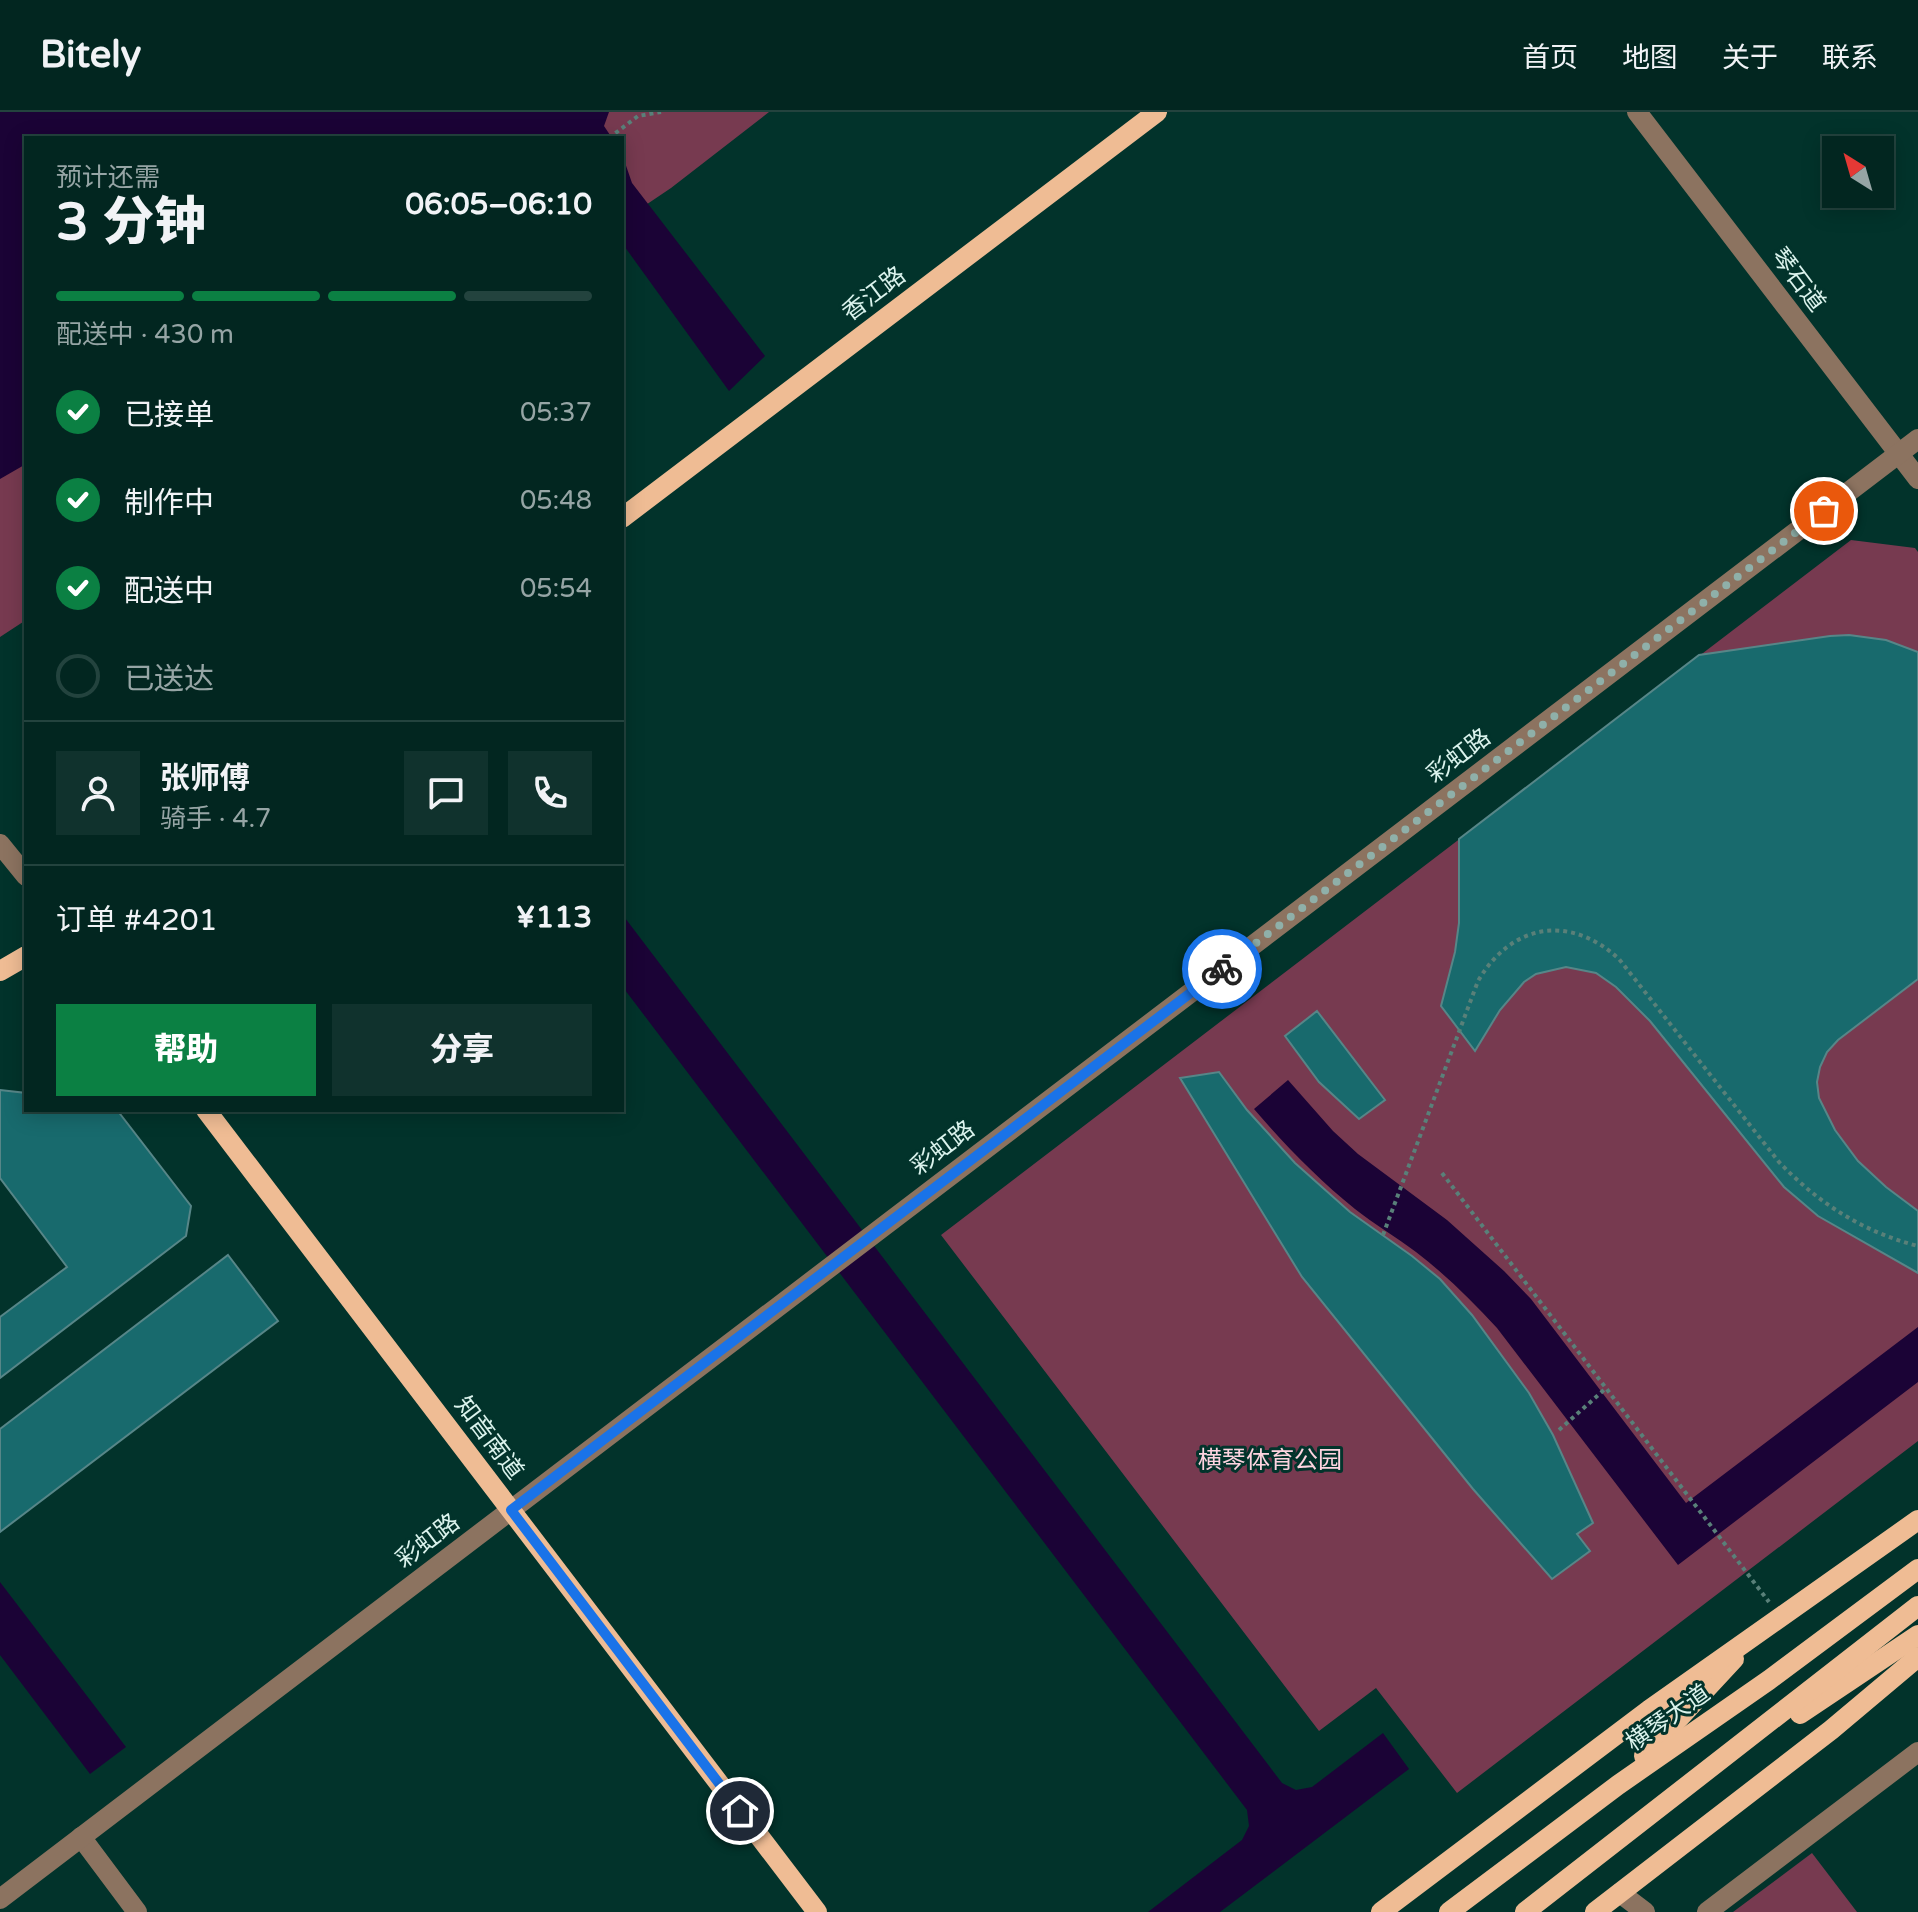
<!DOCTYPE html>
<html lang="zh">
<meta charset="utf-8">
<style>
body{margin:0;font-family:"Varela Round","Noto Sans SC",sans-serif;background:#10322d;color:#f1f3f6;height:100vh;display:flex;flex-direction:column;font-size:30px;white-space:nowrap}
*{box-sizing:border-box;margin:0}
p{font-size:26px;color:#96a5a5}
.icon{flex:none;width:44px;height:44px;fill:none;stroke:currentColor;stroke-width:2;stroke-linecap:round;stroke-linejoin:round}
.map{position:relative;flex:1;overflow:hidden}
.side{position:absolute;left:24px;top:24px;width:600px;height:976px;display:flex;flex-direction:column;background:#022620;border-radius:0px;box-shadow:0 4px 20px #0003,0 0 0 2px #23433e}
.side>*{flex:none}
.needle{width:52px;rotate:323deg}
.tools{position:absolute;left:1822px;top:24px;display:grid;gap:16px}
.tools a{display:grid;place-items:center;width:72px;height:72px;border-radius:0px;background:#022620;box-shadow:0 4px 20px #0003,0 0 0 2px #23433e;font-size:40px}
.pin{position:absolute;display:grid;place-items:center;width:68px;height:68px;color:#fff;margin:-34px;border:4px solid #fff;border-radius:50%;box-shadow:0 2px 8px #0007}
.courier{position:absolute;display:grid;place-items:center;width:80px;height:80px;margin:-40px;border:6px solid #1a73e8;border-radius:50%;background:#fff;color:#222;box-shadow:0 2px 10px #0007}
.summary em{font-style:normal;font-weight:800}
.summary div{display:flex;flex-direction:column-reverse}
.summary{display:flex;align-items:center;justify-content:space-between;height:136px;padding:0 32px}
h1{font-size:52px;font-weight:800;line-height:60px}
.bar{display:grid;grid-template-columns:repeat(4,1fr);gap:12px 8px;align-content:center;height:96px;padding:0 32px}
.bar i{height:10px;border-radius:6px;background:#23433e}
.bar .current{background:#0b8043}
.bar p{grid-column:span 4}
.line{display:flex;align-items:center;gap:20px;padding:0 32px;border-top:2px solid #23433e}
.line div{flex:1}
.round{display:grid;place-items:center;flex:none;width:84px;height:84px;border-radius:0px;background:#10322d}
ol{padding:0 32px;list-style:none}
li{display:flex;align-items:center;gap:24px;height:88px}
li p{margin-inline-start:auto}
li .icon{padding:8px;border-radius:50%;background:#0b8043;color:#fff;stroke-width:4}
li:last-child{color:#96a5a5}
li i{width:44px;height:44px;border:4px solid #23433e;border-radius:50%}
.action{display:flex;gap:16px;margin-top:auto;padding:16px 32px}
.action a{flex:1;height:92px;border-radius:0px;background:#0b8043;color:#fff;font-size:32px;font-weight:800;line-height:92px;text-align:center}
.action a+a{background:#10322d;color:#f1f3f6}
header{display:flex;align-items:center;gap:48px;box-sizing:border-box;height:112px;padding:0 40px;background:#022620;border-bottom:2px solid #23433e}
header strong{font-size:38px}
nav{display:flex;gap:44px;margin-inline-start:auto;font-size:28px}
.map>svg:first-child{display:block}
</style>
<header>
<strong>Bitely</strong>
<nav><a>首页</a><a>地图</a><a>关于</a><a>联系</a></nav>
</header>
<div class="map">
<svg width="1918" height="1800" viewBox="0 0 1918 1800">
<rect width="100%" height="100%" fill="#02332b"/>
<g fill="#773a50">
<path d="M0,0H769L671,76L622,109V26H26V508L0,525Z"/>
<path d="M1851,428L1915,436L1918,440V1329L1457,1681L1376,1576L1319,1619L941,1123Z"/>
<path d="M1812,1741L1857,1800H1733Z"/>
</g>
<g fill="#1b0336">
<path d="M0,0H609L604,14L612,26H26V352L0,367Z"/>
<path d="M622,42L632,71L765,244L729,279L622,131Z"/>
<path d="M622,802L1282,1671L1296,1678L1312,1675L1383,1621L1409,1657L1220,1800H1148L1242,1728L1249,1714L1247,1698L622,874Z"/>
<path d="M1288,968L1333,1019L1358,1042L1447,1108L1504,1159L1531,1187L1686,1391L1918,1215V1270L1678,1453L1497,1216C1472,1189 1445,1162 1416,1140C1396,1125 1374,1112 1355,1097C1318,1067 1285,1033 1254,997Z"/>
<path d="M0,1470L126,1635L90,1662L0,1543Z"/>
</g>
<g fill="#186a6d" stroke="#578688" stroke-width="2">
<path d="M1849,523L1886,528L1918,540V867L1838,928L1827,940L1820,955L1817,970L1819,986L1835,1018L1858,1049L1886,1075L1918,1099V1161L1818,1104L1784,1075L1650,909L1616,875L1596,861L1566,855L1536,862L1524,870L1500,898L1475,939L1441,894L1455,840L1459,811V727L1699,543L1830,524Z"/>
<path d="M1317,899L1385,988L1359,1007L1319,970L1285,924Z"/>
<path d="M1219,960L1247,998L1295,1051L1350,1100L1412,1144L1440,1167L1472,1203L1529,1281L1553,1323L1593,1411L1577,1422L1590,1439L1552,1467L1473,1377L1302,1165L1180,966Z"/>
<path d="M0,978L26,981V998H117L191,1094L186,1124L0,1266V1205L67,1155L0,1066Z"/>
<path d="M228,1143L278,1209L0,1420V1317Z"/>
</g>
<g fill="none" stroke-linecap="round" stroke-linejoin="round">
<g stroke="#598079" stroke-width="4" stroke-dasharray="4 4" stroke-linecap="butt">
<path d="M609,26L638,4L661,0"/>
<path d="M1442,1061L1769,1490"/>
<path d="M1383,1123L1478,869C1512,811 1570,802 1619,847L1779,1050C1818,1091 1863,1120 1918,1134"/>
<path d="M1559,1318L1605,1277"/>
</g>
<g stroke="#8c7360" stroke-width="20">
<path d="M1637,0L1918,367"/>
<path d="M0,732L26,764"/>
<path d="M81,1725L137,1800"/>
<path d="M1620,1781L1645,1800"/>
<path d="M0,1787L1918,327"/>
<path d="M1707,1800L1918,1640"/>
</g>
<g stroke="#efbc94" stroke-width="20">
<path d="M622,406L1157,0"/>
<path d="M0,859L26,844"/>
<path d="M206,998L817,1800"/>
<path d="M1800,1602L1918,1523"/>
<path d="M1644,1644L1734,1547"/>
<path d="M1381,1800L1649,1598L1918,1408"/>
<path d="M1449,1800L1618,1673L1769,1568L1918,1457"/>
<path d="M1525,1800L1918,1494"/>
<path d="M1595,1800L1831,1618L1918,1545"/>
</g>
</g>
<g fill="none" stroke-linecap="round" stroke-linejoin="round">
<path stroke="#8fb0a9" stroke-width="8" stroke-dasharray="0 14.4" d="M1222,857L1824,399"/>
<path stroke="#1a73e8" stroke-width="10" d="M740,1699L511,1398L1222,857"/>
</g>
<g text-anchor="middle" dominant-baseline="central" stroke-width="6" stroke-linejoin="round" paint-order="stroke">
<g font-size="24" fill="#dbf3ed" stroke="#02332b">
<text transform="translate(1798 168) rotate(53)">琴石道</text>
<text transform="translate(874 182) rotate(-37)">香江路</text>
<text transform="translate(1459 644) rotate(-37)">彩虹路</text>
<text transform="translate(943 1036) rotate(-37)">彩虹路</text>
<text transform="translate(489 1326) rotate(53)">知音南道</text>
<text transform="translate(428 1429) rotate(-37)">彩虹路</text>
<text transform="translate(1668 1606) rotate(-35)">横琴大道</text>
</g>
<g font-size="24" fill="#fed4e0" stroke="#02332b">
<text x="1270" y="1348">横琴体育公园</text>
</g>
</g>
</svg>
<div class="tools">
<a><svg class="needle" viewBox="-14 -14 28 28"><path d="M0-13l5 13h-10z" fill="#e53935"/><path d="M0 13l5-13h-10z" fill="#96a5a5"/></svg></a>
</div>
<div class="pin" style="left:1824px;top:399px;background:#ea580c"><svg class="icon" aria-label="bag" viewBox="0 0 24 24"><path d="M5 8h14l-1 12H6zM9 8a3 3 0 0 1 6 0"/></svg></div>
<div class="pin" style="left:740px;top:1699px;background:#1f2937"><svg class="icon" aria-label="home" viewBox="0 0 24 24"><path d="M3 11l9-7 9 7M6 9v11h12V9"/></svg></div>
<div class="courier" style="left:1222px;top:857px"><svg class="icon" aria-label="bike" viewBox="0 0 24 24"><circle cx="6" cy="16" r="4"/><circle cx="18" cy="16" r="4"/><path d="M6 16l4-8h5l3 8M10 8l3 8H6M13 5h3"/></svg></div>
<section class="side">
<div class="summary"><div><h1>3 分钟</h1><p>预计还需</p></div><em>06:05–06:10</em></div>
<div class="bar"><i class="current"></i><i class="current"></i><i class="current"></i><i></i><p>配送中 · 430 m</p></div>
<ol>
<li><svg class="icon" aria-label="check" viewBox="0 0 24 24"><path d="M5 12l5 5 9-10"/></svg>已接单<p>05:37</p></li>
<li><svg class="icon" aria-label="check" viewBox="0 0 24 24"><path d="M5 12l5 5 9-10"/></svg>制作中<p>05:48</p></li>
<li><svg class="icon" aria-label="check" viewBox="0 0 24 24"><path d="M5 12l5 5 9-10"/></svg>配送中<p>05:54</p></li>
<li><i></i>已送达</li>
</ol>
<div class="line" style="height:144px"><a class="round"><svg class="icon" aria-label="person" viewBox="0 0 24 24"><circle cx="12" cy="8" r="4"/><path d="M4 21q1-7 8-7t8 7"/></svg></a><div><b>张师傅</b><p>骑手 · 4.7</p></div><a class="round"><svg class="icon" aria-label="chat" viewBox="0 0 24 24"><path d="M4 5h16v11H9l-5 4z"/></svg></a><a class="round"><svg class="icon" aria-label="phone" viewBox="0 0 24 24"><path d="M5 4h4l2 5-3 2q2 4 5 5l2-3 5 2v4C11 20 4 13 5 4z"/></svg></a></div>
<div class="line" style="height:104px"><div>订单 #4201</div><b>¥113</b></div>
<div class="action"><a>帮助</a><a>分享</a></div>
</section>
</div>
